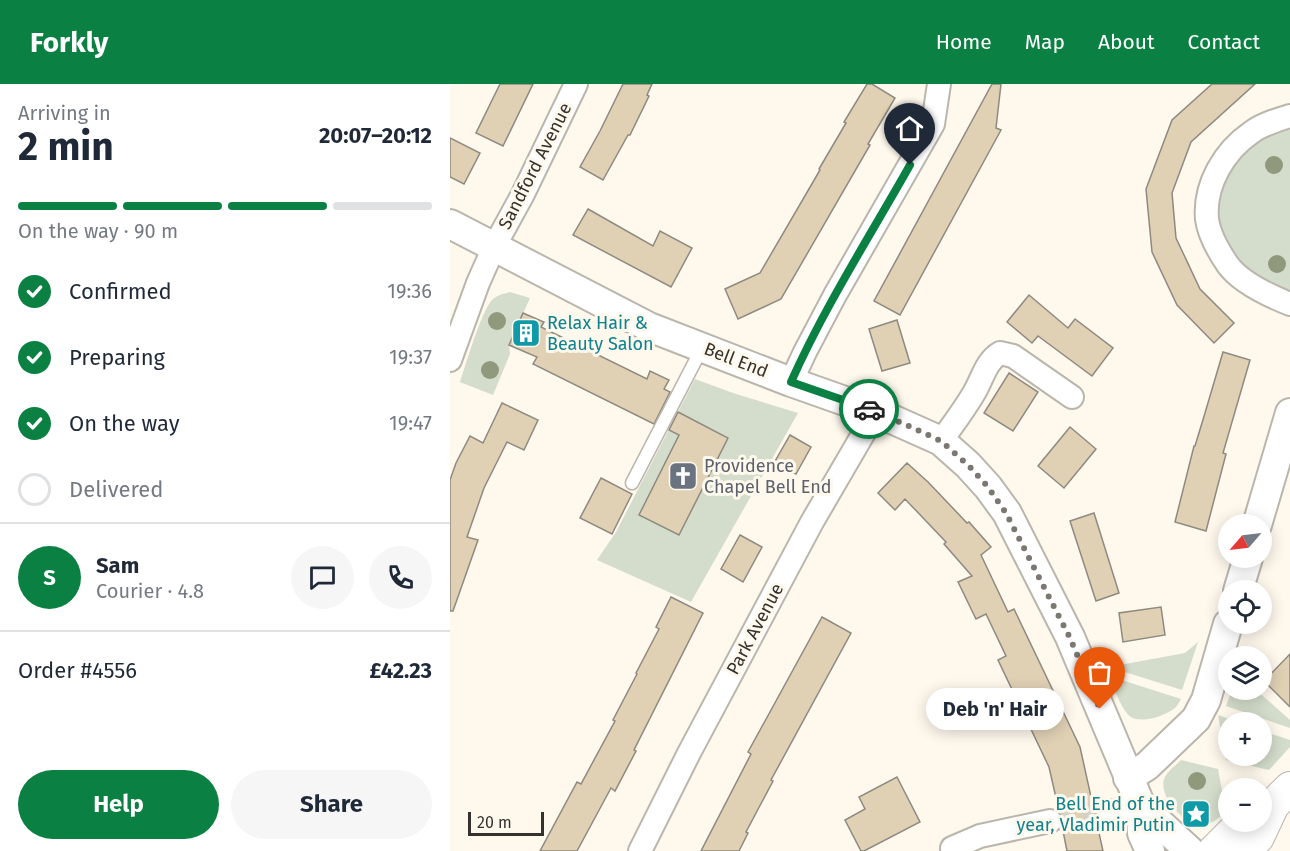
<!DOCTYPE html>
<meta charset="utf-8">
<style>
body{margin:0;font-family:"Fira Sans",sans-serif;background:#f6f6f7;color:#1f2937;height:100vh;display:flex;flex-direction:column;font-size:22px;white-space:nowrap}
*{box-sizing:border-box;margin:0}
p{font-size:20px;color:#747a83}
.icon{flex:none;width:33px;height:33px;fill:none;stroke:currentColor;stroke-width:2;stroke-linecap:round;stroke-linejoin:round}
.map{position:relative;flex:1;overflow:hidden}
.sheet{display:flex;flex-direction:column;background:#fff;width:450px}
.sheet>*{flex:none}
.needle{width:39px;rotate:242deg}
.controls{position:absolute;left:768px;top:430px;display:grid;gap:12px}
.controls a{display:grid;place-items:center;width:54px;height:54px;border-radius:50%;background:#fff;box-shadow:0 3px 15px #0003;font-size:30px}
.scale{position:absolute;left:18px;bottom:15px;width:76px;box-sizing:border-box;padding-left:6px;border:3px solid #34322e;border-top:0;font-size:16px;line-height:21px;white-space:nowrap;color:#34322e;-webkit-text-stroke:4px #fef8ed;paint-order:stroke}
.pin{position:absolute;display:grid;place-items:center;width:51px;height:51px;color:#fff;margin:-62px -26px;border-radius:50% 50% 50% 0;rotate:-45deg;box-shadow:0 0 6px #0007}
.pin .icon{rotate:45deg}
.courier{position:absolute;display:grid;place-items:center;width:60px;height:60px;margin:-30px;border:4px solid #0b8043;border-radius:50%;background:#fff;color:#222;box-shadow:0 2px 8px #0007}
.bubble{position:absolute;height:42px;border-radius:21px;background:#fff;box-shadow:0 3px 15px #0003;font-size:20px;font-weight:700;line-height:42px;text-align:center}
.summary em{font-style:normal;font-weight:700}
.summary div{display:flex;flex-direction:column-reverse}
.summary{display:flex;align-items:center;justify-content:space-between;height:102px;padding:0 18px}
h1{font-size:39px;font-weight:700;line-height:45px}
.bar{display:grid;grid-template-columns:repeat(4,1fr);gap:9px 6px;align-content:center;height:72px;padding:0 18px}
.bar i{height:8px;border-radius:4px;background:#e0e1e3}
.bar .selected{background:#0b8043}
.bar p{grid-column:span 4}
.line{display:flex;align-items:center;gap:15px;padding:0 18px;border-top:2px solid #e0e1e3}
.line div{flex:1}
.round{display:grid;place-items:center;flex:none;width:63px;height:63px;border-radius:32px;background:#f6f6f7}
ol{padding:0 18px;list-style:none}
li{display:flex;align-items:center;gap:18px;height:66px}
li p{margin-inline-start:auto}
li .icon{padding:6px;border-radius:50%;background:#0b8043;color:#fff;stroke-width:4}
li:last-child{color:#747a83}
li i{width:33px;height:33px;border:3px solid #e0e1e3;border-radius:50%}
.button{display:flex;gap:12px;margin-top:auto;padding:12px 18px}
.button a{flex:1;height:69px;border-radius:36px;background:#0b8043;color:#fff;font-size:24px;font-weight:700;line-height:69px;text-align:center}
.button a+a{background:#f6f6f7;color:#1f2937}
header{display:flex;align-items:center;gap:36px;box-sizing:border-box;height:84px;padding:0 30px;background:#0b8043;color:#fff}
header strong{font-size:28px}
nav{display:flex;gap:33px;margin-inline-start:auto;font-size:21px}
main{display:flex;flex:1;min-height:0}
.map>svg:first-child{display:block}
</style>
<header>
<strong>Forkly</strong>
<nav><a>Home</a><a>Map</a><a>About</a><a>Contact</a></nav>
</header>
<main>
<section class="sheet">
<div class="summary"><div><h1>2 min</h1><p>Arriving in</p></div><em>20:07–20:12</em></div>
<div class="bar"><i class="selected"></i><i class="selected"></i><i class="selected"></i><i></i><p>On the way · 90 m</p></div>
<ol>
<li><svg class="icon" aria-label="check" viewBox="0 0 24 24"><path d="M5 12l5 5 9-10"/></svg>Confirmed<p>19:36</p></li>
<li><svg class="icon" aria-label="check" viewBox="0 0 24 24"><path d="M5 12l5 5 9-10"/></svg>Preparing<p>19:37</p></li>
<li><svg class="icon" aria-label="check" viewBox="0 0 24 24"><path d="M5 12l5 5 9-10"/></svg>On the way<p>19:47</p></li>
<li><i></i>Delivered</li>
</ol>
<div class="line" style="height:108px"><b class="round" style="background:#0b8043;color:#fff">S</b><div><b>Sam</b><p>Courier · 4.8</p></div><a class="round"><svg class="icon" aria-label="chat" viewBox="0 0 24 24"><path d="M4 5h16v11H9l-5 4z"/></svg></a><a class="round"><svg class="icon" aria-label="phone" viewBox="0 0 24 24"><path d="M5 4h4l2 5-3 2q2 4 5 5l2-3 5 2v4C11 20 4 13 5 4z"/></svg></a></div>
<div class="line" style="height:78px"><div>Order #4556</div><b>£42.23</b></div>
<div class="button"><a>Help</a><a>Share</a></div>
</section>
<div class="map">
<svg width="840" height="767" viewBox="0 0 840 767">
<rect width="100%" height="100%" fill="#fef8ed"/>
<g fill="#d4ddcb">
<path d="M840,43V208L820,204L794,186L771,155L766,121L774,91L785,76L810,54Z"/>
<path d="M60,208L80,214L59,261L60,270L43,311L10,298C16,280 31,228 42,216C47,211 53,210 60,208Z"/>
<path d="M245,295L283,309L348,329L241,518L147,476L166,448Z"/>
<path d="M748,558L732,606L659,583L735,569Z"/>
<path d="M659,592L731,615C729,618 728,621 726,623C718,631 692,640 681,633C671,626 664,603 659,592Z"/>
<path d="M782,606H806L840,636V644L776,622Z"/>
<path d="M768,631L790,639H778V672H812V647L840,656V663L819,686L776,676Z"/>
<path d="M731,676L768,685L776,728C768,734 760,742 751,741C734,741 706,710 715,693C718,687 726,681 731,676Z"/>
</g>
<g fill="#e0d1b5" stroke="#8f8a80" stroke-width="1.5">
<path d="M50,0H83L53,62L26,49Z"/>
<path d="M173,0H202L197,11L199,12L180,51H178L153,96L130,83L150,47Z"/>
<path d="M417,0H422L445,14L418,60L420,61L331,215L288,235L275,205L310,189L370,86L369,85L396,39L394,38Z"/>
<path d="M542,0H551L546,44L551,46L450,231L424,217Z"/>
<path d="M762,0H805L741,58L722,109L726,154L750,205L784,239L764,259L727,221L702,168L696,105L722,36Z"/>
<path d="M0,54L30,69L14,100L0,93Z"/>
<path d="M138,125L203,162L210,147L242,164L221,203L123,151Z"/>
<path d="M579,211L618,244L625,235L663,264L642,292L588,252L582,259L557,238Z"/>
<path d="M73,229L94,238L91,243L197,295L200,287L219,296L214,305L220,308L204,340L83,280L87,273L59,261Z"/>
<path d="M447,236L460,279L432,287L419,245Z"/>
<path d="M773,268L800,276L773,369L776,370L756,447L725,438L744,362H745L755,329Z"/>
<path d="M559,289L588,308L563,347L534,329Z"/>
<path d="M52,319L88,336L74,366L57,358L34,404L17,453L28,456L3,527H0V396L6,379L20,352L33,359Z"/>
<path d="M228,328L278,354L229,451L189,431L229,351L219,346Z"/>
<path d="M620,343L646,365L614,404L588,382Z"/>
<path d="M340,351L361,363L346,390L324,379Z"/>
<path d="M457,379L478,398L517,439L519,438L541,463L531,471L558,528L564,525L630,663L653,767H617L612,742L613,734L609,727L599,683L548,576L556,572L536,530L526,535L508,498L522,492L494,460L496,458L455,415L445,426L428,409Z"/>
<path d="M151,394L182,410L162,450L130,434Z"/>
<path d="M644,429L669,509L646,517L620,437Z"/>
<path d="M290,451L312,463L293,498L271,485Z"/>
<path d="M221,513L253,529L184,666L186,667L165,707L161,704L127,767H90L127,698L131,700L165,637L163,636L187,590L186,589L209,545L206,543Z"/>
<path d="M711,523L715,551L673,558L669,529Z"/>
<path d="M372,533L401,549L321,696L323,697L296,748L298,749L289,767H251L301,670L298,668Z"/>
<path d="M840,570V623L814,597Z"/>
<path d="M447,693L470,738L414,767H411L395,736L415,725L409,713Z"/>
</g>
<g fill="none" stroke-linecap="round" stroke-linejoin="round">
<path stroke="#d6d0c7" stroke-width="22" stroke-dasharray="22 11" stroke-linecap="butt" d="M600,737L658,728"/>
<g stroke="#bbb6ac" stroke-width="15">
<path id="service" d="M182,399L252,264"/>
</g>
<g stroke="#bbb6ac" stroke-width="26">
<g id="minor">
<path d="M840,32C827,36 813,40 802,48C774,67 754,101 757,135C759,150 769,168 778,181C791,199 820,212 840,220"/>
<path d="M0,276L28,199L44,163L73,110L126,0"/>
<path d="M341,298L355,268L385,211L483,40L489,0"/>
<path d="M491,357C502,342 514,326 524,309C532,296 536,277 550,269L563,272L622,313"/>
<path d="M658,728L691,722"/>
<path d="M502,764L530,752L600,737"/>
<path d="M190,767L239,669L362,438L426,328"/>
</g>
</g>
<g stroke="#bbb6ac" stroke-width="32">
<g id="tertiary">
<path d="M0,140L199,243L341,298L426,328L491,357L518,381L538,403L557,429L620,553L691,722L692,749L700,767"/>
<path d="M807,441L840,329"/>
<path d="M788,507L798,474"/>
<path d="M678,694L697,682L746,635L756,616L778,540"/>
<path d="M691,722L740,767"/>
</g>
</g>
<g stroke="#bbb6ac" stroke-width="34">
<g id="secondary">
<path d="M764,767L793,738"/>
<path d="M795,767L808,753L823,721L840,704"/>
</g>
</g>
<use href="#service" stroke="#fff" stroke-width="12"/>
<use href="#minor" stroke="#fff" stroke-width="22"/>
<use href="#tertiary" stroke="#fff" stroke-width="28"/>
<use href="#secondary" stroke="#fff" stroke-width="32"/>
</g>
<g fill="#90997c">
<circle cx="824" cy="81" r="9"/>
<circle cx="827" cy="180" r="9"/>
<circle cx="47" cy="237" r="9"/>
<circle cx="40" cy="286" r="9"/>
<circle cx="747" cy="697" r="9"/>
</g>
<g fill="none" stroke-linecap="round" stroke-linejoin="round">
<path stroke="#7b7771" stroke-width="6" stroke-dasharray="0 10.8" d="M419,325L461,343L491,357L518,381L538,403L556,429L620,554L650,625"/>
<path stroke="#0b8043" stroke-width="8" d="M419,325L341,298C375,222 420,152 460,81"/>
</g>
<defs>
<g id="building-square" transform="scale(1.5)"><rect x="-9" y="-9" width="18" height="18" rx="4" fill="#0f9aa8" stroke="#fef8ed"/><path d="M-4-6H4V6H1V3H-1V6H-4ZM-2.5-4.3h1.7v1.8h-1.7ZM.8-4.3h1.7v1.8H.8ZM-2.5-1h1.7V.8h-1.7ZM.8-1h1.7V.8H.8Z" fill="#fff"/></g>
<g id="church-square" transform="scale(1.5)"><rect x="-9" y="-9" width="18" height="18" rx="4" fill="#6b7280" stroke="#fef8ed"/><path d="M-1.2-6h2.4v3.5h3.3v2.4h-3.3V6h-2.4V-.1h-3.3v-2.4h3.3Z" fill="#fff"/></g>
<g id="sight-square" transform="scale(1.5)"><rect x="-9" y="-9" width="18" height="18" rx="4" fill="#0f9aa8" stroke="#fef8ed"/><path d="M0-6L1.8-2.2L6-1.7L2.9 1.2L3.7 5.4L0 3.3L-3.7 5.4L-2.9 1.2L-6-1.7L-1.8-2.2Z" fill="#fff"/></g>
</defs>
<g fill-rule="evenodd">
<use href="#building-square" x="76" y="249"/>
<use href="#church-square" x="233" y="392"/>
<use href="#sight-square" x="746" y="730"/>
</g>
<g text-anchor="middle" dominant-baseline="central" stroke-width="6" stroke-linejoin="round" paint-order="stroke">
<g font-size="18" fill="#34322e" stroke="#fef8ed">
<text transform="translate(85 82) rotate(-63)">Sandford Avenue</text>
<text transform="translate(286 276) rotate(21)">Bell End</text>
<text transform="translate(305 545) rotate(-62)">Park Avenue</text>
</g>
<g font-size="18" fill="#0d838f" stroke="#fef8ed" text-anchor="start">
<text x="97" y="239">Relax Hair &amp;<tspan x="97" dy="21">Beauty Salon</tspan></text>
<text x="725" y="720" text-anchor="end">Bell End of the<tspan x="725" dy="21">year, Vladimir Putin</tspan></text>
</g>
<g font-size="18" fill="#5b616d" stroke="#fef8ed" text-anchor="start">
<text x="254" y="382">Providence<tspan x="254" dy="21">Chapel Bell End</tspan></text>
</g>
</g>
</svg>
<div class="controls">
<a><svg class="needle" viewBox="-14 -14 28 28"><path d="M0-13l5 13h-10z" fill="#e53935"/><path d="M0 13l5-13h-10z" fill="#747a83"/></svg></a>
<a><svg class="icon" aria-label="locate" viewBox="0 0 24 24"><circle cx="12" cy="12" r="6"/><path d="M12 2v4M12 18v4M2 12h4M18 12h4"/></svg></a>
<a><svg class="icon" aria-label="layers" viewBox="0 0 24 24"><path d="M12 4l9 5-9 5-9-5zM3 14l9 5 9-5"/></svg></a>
<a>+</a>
<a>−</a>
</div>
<div class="scale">20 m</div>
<div class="pin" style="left:650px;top:625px;background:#ea580c"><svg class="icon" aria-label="bag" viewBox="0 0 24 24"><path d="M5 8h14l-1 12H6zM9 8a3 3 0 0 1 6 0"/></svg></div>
<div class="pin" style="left:460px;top:81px;background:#1f2937"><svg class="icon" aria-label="home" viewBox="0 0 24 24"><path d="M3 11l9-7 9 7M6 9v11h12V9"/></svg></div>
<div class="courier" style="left:419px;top:325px"><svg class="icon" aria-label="car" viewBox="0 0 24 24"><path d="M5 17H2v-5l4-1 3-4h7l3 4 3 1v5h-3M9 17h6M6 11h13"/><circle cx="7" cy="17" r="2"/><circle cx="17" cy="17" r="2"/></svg></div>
<div class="bubble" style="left:476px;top:604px;width:138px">Deb 'n' Hair</div>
</div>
</main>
